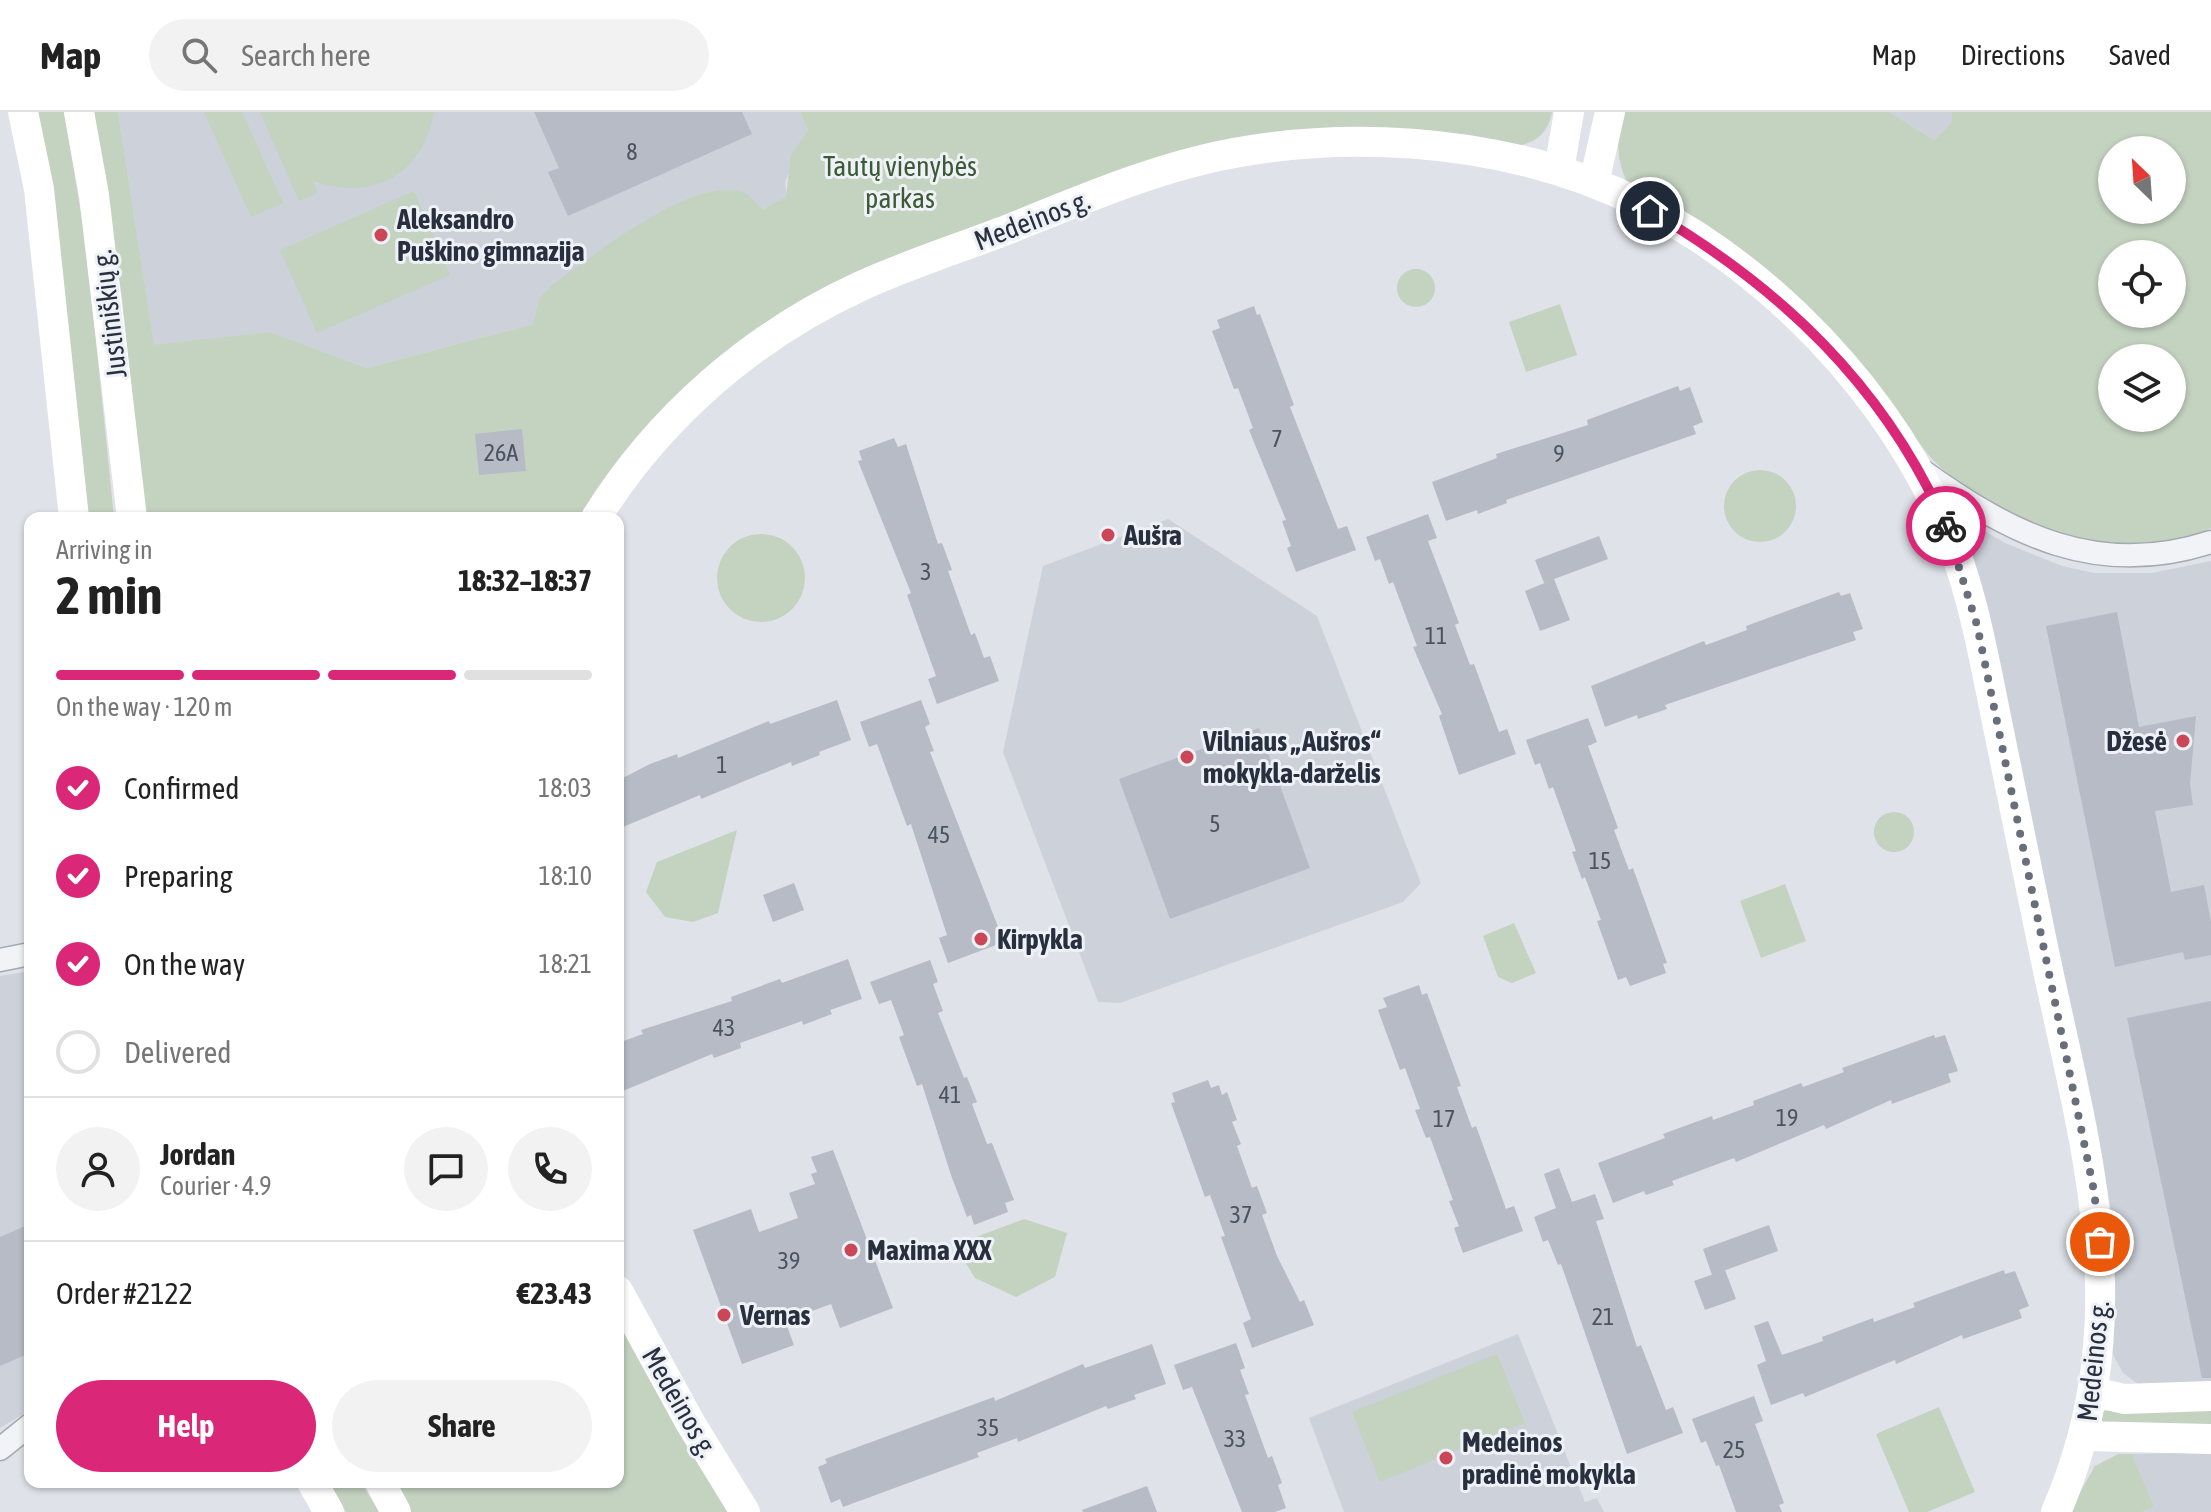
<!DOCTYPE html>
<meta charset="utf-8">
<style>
body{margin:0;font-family:"Asap Condensed",sans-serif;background:#f2f2f2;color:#222;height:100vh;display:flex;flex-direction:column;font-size:30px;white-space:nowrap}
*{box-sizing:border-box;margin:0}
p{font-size:26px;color:#767676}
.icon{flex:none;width:44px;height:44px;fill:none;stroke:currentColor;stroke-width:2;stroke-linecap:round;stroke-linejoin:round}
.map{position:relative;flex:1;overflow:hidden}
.details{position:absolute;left:24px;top:400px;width:600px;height:976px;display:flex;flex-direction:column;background:#fff;border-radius:16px;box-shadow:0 2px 6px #0004}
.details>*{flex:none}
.needle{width:52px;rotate:335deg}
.buttons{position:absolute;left:2098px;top:24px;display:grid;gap:16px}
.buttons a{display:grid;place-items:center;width:88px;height:88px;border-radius:50%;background:#fff;box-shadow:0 2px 6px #0004;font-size:40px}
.pin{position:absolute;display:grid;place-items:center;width:68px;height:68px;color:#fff;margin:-34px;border:4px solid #fff;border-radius:50%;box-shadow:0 2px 8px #0007}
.courier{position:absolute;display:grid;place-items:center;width:80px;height:80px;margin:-40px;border:6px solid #db2777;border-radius:50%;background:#fff;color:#222;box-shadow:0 2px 10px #0007}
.overview em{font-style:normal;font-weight:700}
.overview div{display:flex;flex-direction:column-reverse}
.overview{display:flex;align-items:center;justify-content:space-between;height:136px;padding:0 32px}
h1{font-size:52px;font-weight:700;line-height:60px}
.bar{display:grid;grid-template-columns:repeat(4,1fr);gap:12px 8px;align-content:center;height:96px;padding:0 32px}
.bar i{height:10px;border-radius:6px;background:#e0e0e0}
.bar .selected{background:#db2777}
.bar p{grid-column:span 4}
.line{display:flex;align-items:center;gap:20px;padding:0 32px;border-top:2px solid #e0e0e0}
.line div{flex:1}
.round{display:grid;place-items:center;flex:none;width:84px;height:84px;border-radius:42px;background:#f2f2f2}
ol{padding:0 32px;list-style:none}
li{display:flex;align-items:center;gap:24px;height:88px}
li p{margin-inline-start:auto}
li .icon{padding:8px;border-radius:50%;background:#db2777;color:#fff;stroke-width:4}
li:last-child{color:#767676}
li i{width:44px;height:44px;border:4px solid #e0e0e0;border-radius:50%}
.primary-button{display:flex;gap:16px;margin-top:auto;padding:16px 32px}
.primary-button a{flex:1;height:92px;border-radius:48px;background:#db2777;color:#fff;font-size:32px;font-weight:700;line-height:92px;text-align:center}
.primary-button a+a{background:#f2f2f2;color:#222}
header{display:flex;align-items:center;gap:48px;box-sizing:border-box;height:112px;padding:0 40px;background:#fff;border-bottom:2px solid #e0e0e0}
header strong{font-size:38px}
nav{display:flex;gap:44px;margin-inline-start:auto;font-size:28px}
.search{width:560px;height:72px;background:#f2f2f2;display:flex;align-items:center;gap:20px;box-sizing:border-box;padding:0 28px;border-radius:44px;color:#767676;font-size:30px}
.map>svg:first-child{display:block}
</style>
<header>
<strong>Map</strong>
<div class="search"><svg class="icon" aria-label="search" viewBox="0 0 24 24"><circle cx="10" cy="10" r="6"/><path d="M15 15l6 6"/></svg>Search here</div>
<nav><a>Map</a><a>Directions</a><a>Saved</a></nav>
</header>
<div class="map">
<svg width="2211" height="1400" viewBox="0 0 2211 1400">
<rect width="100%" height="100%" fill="#dfe2e8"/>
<g fill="#cdd1da">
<path d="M118,0H800L808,18L785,70L787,85L763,97L745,82L539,187L533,212L367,256L270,220L154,234Z"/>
<path d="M1889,0H1952L1951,11L1934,28Z"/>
<path d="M1963,406L2005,431L2062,454L2094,461H2152L2211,449V1271L2138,1272L2123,1261L2111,1239L2110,1093L2100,1034L1958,408Z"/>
<path d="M1168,407L1317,504L1421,771L1403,790L1120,891L1098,890L1003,640L1043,454Z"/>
<path d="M30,859V1298L0,1316V864Z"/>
<path d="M1518,1222L1585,1390L1597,1386L1604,1400H1344L1309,1306Z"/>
<path d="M2211,1340V1400H2142L2154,1394L2132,1342Z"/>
</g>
<g fill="#c4d2c0" fill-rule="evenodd">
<path d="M36,0H64L86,131L114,406H85Z"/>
<path d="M93,0H118L154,233L270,220L367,256L533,212L539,187L551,174C589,147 696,60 744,81C751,84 757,92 763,97L786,85L791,43L808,18L800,0H1552C1547,26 1532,32 1508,36L1299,20L747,225C674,281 632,330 581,406H145L122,185Z"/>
<path d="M204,0H242L283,91L251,105Z"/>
<path d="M260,0H434C423,63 373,90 313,69L318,81L299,89Z"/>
<path d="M1621,0H1889L1934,28L1951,11L1952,0H2211V416C2122,457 2002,416 1935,350C1925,340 1917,327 1908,316L1626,68C1616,46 1617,24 1621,0ZM2112,38H2172V98H2112ZM2112,142H2172V202H2112ZM2112,246H2172V306H2112Z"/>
<path d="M414,79L450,163L317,221L280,138Z"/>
<circle cx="1416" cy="176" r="19"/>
<path d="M1560,192L1577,243L1526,260L1509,210Z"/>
<circle cx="1760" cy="394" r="36"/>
<circle cx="761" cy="466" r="44"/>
<circle cx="1894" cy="720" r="20"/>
<path d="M737,718L718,801L693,810L665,805L646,780L657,750Z"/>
<path d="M1785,772L1806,829L1761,846L1740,789Z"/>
<path d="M1514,811L1536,861L1512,871L1498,865L1483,824Z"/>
<path d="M1024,1107L1067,1121L1055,1165L1016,1185L975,1166L955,1133Z"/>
<path d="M618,1206L731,1400H411L393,1370H618Z"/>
<path d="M1497,1242L1525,1311L1380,1370L1352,1300Z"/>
<path d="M1939,1295L1975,1380L1927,1400H1909L1876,1322Z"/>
<path d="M2211,1297V1313L2098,1310L2100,1301L2105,1299Z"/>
<path d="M2118,1342H2132L2154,1394L2142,1400H2069L2095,1354Z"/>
<path d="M329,1370H361L379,1400H346Z"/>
</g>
<g fill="#b6bbc5">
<path d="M534,0H742L752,22L568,104L548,60L559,56Z"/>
<path d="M1254,194L1257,203L1260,202L1294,293L1290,295L1338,417L1347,414L1356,438L1296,460L1287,436L1291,434L1282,409L1286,408L1249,318L1253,316L1238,276L1234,277L1212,219L1220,216L1217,208Z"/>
<path d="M1678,274L1680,279L1690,275L1703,310L1693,314L1696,322L1506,388L1507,391L1478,402L1477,398L1446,409L1432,370L1497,346L1496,342L1588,313L1587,308Z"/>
<path d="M522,317L526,359L479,363L475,322Z"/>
<path d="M894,326L898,335L906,332L938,432L942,431L952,458L948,459L971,523L975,521L984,546L990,544L999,569L937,592L928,567L936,564L907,483L911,481L858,349L862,348L859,339Z"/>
<path d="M1428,402L1437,426L1428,429L1459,511L1455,513L1470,553L1474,552L1499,620L1507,617L1516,642L1459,663L1439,604L1442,602L1413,535L1417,534L1393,470L1389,472L1380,447L1375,449L1366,425Z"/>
<path d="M1599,424L1608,447L1554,467L1570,508L1540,519L1525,479L1547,470L1544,471L1535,448Z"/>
<path d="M1839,480L1841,484L1850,481L1863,517L1853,520L1856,528L1665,593L1667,597L1638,607L1637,603L1605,615L1591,574L1704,529L1706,533L1747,518L1746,514Z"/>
<path d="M2117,500L2139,615L2196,604L2190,672L2193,693L2155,699L2171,780L2204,773L2211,810V843L2185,848L2183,840L2115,855L2046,514Z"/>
<path d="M837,588L851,628L819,640L820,643L792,654L791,650L701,687L700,683L618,717V660L621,667L650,652L677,642L678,646L769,609L770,612Z"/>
<path d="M921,588L930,612L925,615L934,639L930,640L1004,830L948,851L939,826L947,823L911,712L907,714L877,632L869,635L860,610Z"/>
<path d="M1588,606L1597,630L1588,634L1618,716L1614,718L1629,758L1633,756L1667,851L1663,852L1666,861L1630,874L1626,865L1618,868L1597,809L1601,808L1585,765L1582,767L1572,740L1576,739L1553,675L1549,677L1540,651L1535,653L1526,628Z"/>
<path d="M1259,616L1310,756L1170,807L1119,667Z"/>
<path d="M794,771L804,798L773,810L763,783Z"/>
<path d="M848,847L862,887L830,898L832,902L803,913L802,909L740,931L741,936L714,946L712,942L618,981V931L643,922L641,918L732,889L731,885L780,867L782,871Z"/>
<path d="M930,848L938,870L933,872L943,899L938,901L964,966L967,965L977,990L972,992L987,1032L992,1031L1014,1088L1005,1091L1008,1100L974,1113L971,1103L967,1105L951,1063L922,972L917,974L899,925L904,923L891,888L879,892L870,870Z"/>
<path d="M1419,873L1422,883L1427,881L1461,974L1457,975L1472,1016L1476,1014L1506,1097L1514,1094L1523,1119L1463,1141L1454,1116L1459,1114L1449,1089L1453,1088L1430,1025L1426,1026L1415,998L1420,997L1405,956L1400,958L1378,898L1387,895L1383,886Z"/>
<path d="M2211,889V1266H2202L2127,906Z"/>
<path d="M1934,923L1935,926L1945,923L1958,959L1948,962L1951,970L1892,992L1891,988L1826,1017L1824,1013L1736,1050L1734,1046L1672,1069L1674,1073L1646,1083L1644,1079L1613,1091L1598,1051L1665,1026L1663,1022L1712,1004L1713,1008L1754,993L1753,989L1801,971L1803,975L1844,960L1842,956Z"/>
<path d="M1208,968L1211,976L1219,973L1222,983L1227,980L1237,1008L1232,1010L1241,1032L1237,1034L1252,1076L1257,1074L1267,1101L1262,1103L1277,1144L1300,1190L1304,1188L1314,1213L1252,1236L1243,1211L1251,1207L1221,1125L1225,1124L1210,1083L1205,1085L1171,991L1175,990L1172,981Z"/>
<path d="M833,1038L893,1196L840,1216L831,1192L785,1209L794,1233L742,1252L693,1118L751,1097L759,1120L798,1106L789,1081L815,1072L811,1062L817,1060L811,1045Z"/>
<path d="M1559,1056L1572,1090L1595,1082L1604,1107L1596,1109L1637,1235L1641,1233L1666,1298L1673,1295L1683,1321L1627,1342L1561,1152L1558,1153L1548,1128L1543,1130L1534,1105L1556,1096L1544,1062Z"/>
<path d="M30,1112V1241L0,1254V1125Z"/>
<path d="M1769,1113L1778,1139L1712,1163L1703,1137Z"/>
<path d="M1725,1158L1736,1187L1705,1198L1694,1169Z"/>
<path d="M2004,1158L2005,1162L2015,1159L2029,1194L2019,1198L2022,1206L1963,1227L1962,1223L1896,1252L1895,1248L1805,1285L1803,1281L1771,1293L1757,1253L1766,1249L1754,1214L1768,1209L1782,1243L1823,1229L1822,1225L1873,1206L1874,1210L1915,1195L1913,1191Z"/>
<path d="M1236,1231L1245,1256L1240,1258L1249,1282L1245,1283L1268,1346L1272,1344L1282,1371L1278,1373L1286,1396L1275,1400H1242L1192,1275L1183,1278L1174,1253Z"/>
<path d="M1152,1232L1166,1272L1134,1283L1136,1287L1108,1297L1106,1294L1018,1330L1017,1326L977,1341L979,1345L843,1395L840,1387L831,1391L818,1355L827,1351L825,1347L994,1285L995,1289L1083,1252L1085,1256Z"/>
<path d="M1754,1284L1763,1309L1755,1312L1784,1391L1779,1393L1782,1400H1736L1719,1353L1716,1354L1706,1329L1701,1331L1692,1307Z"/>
<path d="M1147,1374L1157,1400H1083L1082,1398Z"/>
</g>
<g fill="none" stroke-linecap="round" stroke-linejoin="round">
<g stroke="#a4a9b2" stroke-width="25">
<g id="street">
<path d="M1920,357C2011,423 2098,467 2211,430"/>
<path d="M0,848L30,842"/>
<path d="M0,1337L30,1313"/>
</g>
</g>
<use href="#street" stroke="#f1f3f6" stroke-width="22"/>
<g stroke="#fff" stroke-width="30">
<path d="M23,0L39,77L74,406"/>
<path d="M79,0L94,83L132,406"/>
<path d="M1559,58L1569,0"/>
<path d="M1594,71L1610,0"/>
<path d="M596,406C659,305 752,224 861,174C909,152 960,136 1009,117C1081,88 1157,55 1234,41C1347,20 1478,28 1586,68C1737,124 1877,260 1942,406C1971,471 1983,541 1997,610C2012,684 2027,757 2042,830C2083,1030 2142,1202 2056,1400"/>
<path d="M618,1179L691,1312L745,1400"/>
<path d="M2095,1280L2124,1287L2211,1284"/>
<path d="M2084,1324L2211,1327"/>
<path d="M312,1370L329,1400"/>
<path d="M380,1370L396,1400"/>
</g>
</g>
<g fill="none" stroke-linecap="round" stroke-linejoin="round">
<path stroke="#686e7a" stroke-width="8" stroke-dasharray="0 14.4" d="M1946,414L1977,513L2094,1079L2100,1130"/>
<path stroke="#db2777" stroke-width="10" d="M1650,99C1780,175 1885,274 1946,414"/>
</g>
<g fill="#cb4656" stroke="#eef1f6" stroke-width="3">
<circle cx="381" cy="123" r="8"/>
<circle cx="1108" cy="423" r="8"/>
<circle cx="2183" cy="629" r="8"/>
<circle cx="1187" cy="645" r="8"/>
<circle cx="981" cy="827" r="8"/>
<circle cx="851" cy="1138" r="8"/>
<circle cx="724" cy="1203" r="8"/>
<circle cx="1446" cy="1346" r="8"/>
</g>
<g text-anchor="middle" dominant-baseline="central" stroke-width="6" stroke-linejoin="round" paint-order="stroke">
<g font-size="24" fill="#4c5360">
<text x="632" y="39">8</text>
<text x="1277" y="326">7</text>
<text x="501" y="340">26A</text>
<text x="1559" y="341">9</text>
<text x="926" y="459">3</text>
<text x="1436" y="523">11</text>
<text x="722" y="652">1</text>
<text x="1215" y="711">5</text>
<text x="939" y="722">45</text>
<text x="1600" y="748">15</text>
<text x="724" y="915">43</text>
<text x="950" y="982">41</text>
<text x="1787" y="1005">19</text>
<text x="1444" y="1006">17</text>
<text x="1241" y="1102">37</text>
<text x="789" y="1148">39</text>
<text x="1603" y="1204">21</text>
<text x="988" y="1315">35</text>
<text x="1235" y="1326">33</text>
<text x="1734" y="1337">25</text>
</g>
<g font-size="28" fill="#3c5a36" stroke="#eef1f6">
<text x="900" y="54">Tautų vienybės<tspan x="900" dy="32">parkas</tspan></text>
</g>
<g font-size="28" font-weight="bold" fill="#28303f" stroke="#eef1f6" text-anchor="start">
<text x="397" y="107">Aleksandro<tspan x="397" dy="32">Puškino gimnazija</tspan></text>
<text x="1124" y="423">Aušra</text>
<text x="1203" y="629">Vilniaus „Aušros“<tspan x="1203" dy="32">mokykla-darželis</tspan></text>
<text x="2167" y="629" text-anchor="end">Džesė</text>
<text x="997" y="827">Kirpykla</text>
<text x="867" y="1138">Maxima XXX</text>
<text x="740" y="1203">Vernas</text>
<text x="1462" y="1330">Medeinos<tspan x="1462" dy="32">pradinė mokykla</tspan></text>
</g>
<g font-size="28" fill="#28303f" stroke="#eef1f6">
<text transform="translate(1032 108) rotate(-21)">Medeinos g.</text>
<text transform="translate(109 202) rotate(-97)">Justiniškių g.</text>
<text transform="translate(2093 1249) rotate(-84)">Medeinos g.</text>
<text transform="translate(680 1290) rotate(60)">Medeinos g.</text>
</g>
</g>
</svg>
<div class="buttons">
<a><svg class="needle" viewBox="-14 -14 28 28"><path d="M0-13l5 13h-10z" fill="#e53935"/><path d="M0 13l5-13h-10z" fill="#767676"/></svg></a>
<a><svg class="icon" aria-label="locate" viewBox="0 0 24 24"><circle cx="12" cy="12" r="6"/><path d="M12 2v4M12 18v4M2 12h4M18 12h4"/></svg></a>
<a><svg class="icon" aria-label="layers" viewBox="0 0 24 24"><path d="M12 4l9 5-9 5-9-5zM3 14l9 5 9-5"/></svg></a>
</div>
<div class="pin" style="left:2100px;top:1130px;background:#ea580c"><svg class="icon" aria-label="bag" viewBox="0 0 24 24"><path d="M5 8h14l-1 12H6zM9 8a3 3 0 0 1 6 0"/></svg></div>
<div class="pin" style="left:1650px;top:99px;background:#1f2937"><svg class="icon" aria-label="home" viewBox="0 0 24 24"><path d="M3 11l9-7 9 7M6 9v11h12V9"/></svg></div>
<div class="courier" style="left:1946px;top:414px"><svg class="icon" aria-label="bike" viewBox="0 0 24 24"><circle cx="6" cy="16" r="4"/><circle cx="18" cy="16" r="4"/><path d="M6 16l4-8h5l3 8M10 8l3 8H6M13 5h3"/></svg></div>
<section class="details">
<div class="overview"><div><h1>2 min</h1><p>Arriving in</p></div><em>18:32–18:37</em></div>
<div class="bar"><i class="selected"></i><i class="selected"></i><i class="selected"></i><i></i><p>On the way · 120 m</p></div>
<ol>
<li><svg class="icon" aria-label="check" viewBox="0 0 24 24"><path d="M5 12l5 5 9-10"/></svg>Confirmed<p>18:03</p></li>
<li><svg class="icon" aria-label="check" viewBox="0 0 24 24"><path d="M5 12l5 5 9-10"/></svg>Preparing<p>18:10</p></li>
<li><svg class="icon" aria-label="check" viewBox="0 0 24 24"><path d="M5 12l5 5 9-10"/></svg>On the way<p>18:21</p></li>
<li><i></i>Delivered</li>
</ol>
<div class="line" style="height:144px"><a class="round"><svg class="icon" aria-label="person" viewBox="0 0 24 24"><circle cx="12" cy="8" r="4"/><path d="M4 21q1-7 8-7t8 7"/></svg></a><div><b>Jordan</b><p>Courier · 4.9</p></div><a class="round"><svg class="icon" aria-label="chat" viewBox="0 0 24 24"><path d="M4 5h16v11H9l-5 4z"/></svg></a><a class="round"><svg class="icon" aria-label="phone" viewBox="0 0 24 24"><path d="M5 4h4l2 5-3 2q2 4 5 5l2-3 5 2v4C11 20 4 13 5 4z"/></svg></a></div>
<div class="line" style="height:104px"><div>Order #2122</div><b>€23.43</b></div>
<div class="primary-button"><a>Help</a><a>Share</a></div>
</section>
</div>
